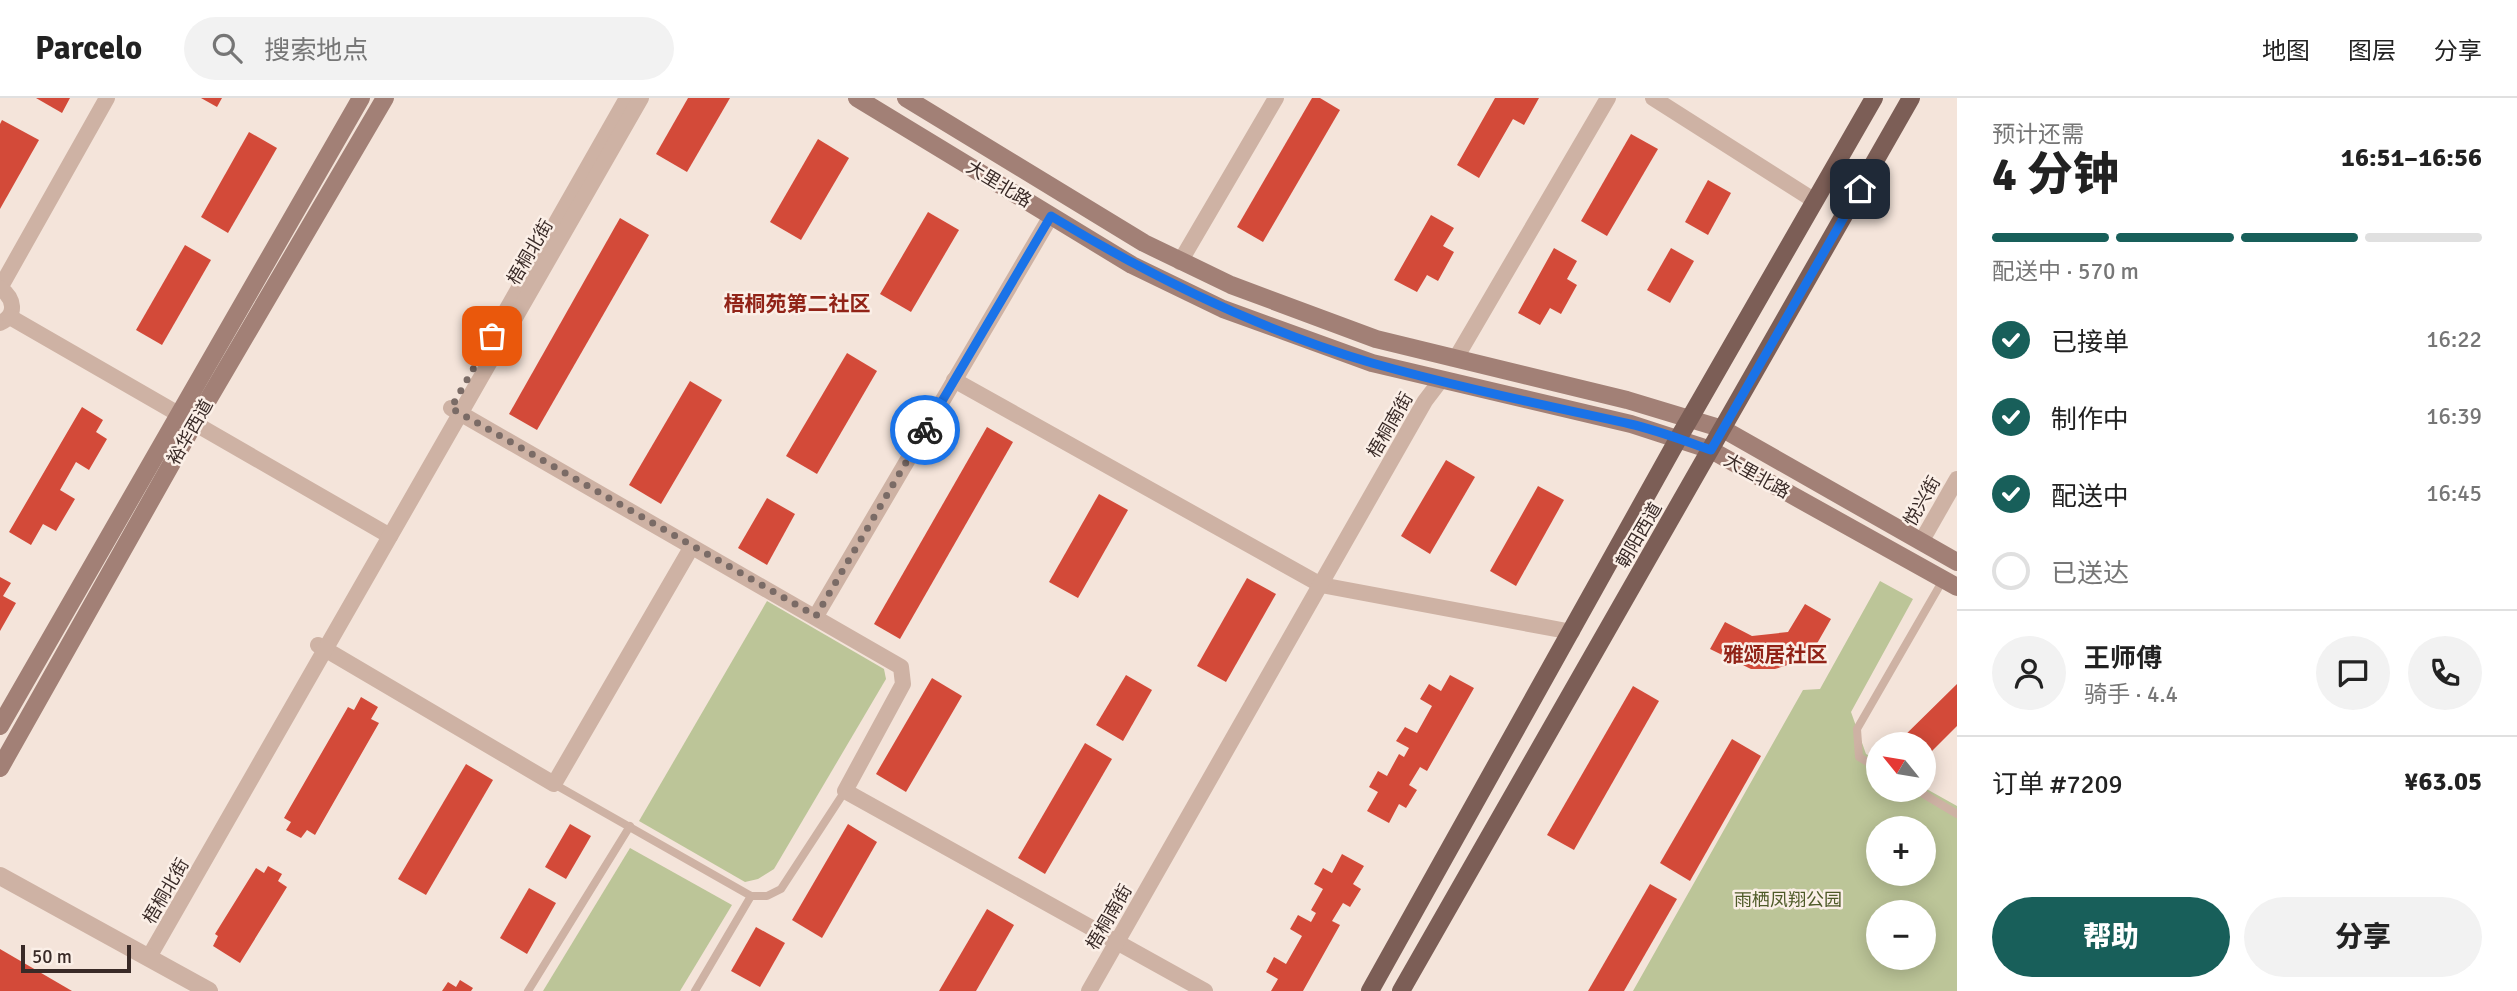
<!DOCTYPE html>
<html lang="zh">
<meta charset="utf-8">
<style>
body{margin:0;font-family:Signika,"Noto Sans SC",sans-serif;background:#f2f2f2;color:#222;height:100vh;display:flex;flex-direction:column;font-size:26px;white-space:nowrap}
*{box-sizing:border-box;margin:0}
p{font-size:23px;color:#767676}
.icon{flex:none;width:38px;height:38px;fill:none;stroke:currentColor;stroke-width:2;stroke-linecap:round;stroke-linejoin:round}
.map{position:relative;flex:1;overflow:hidden}
.sheet{display:flex;flex-direction:column;background:#fff;width:560px}
.sheet>*{flex:none}
.needle{width:46px;rotate:300deg}
.controls{position:absolute;left:1866px;top:634px;display:grid;gap:14px}
.controls a{display:grid;place-items:center;width:70px;height:70px;border-radius:50%;background:#fff;box-shadow:0 4px 18px #0003;font-size:35px}
.scale{position:absolute;left:21px;bottom:18px;width:110px;box-sizing:border-box;padding-left:7px;border:4px solid #392a27;border-top:0;font-size:19px;line-height:24px;white-space:nowrap;color:#392a27;-webkit-text-stroke:5px #fbefe7;paint-order:stroke}
.pin{position:absolute;display:grid;place-items:center;width:60px;height:60px;color:#fff;margin:-30px;border-radius:14px;box-shadow:0 4px 10px #0006}
.courier{position:absolute;display:grid;place-items:center;width:70px;height:70px;margin:-35px;border:5px solid #1a73e8;border-radius:50%;background:#fff;color:#222;box-shadow:0 2px 9px #0007}
.summary em{font-style:normal;font-weight:800}
.summary div{display:flex;flex-direction:column-reverse}
.summary{display:flex;align-items:center;justify-content:space-between;height:119px;padding:0 35px}
h1{font-size:46px;font-weight:800;line-height:52px}
.bar{display:grid;grid-template-columns:repeat(4,1fr);gap:10px 7px;align-content:center;height:84px;padding:0 35px}
.bar i{height:9px;border-radius:5px;background:#e0e0e0}
.bar .on{background:#185f5a}
.bar p{grid-column:span 4}
.line{display:flex;align-items:center;gap:18px;padding:0 35px;border-top:2px solid #e0e0e0}
.line div{flex:1}
.round{display:grid;place-items:center;flex:none;width:74px;height:74px;border-radius:37px;background:#f2f2f2}
ol{padding:0 35px;list-style:none}
li{display:flex;align-items:center;gap:21px;height:77px}
li p{margin-inline-start:auto}
li .icon{padding:7px;border-radius:50%;background:#185f5a;color:#fff;stroke-width:4}
li:last-child{color:#767676}
li i{width:38px;height:38px;border:4px solid #e0e0e0;border-radius:50%}
.primary-button{display:flex;gap:14px;margin-top:auto;padding:14px 35px}
.primary-button a{flex:1;height:80px;border-radius:42px;background:#185f5a;color:#fff;font-size:28px;font-weight:800;line-height:80px;text-align:center}
.primary-button a+a{background:#f2f2f2;color:#222}
header{display:flex;align-items:center;gap:42px;box-sizing:border-box;height:98px;padding:0 35px;background:#fff;border-bottom:2px solid #e0e0e0}
header strong{font-size:33px}
nav{display:flex;gap:38px;margin-inline-start:auto;font-size:24px}
.search{width:490px;height:63px;background:#f2f2f2;display:flex;align-items:center;gap:18px;box-sizing:border-box;padding:0 24px;border-radius:38px;color:#767676;font-size:26px}
main{display:flex;flex:1;min-height:0}
.map>svg:first-child{display:block}
</style>
<header>
<strong>Parcelo</strong>
<div class="search"><svg class="icon" aria-label="search" viewBox="0 0 24 24"><circle cx="10" cy="10" r="6"/><path d="M15 15l6 6"/></svg>搜索地点</div>
<nav><a>地图</a><a>图层</a><a>分享</a></nav>
</header>
<main>
<div class="map">
<svg width="1957" height="893" viewBox="0 0 1957 893">
<rect width="100%" height="100%" fill="#f4e4da"/>
<g fill="#bcc598" fill-rule="evenodd">
<path d="M1880,483L1913,501L1851,614L1866,656L1878,662V691H1923V689L1957,708V893H1633L1803,592L1820,591ZM1878,730H1923V775H1878ZM1878,814H1923V859H1878Z"/>
<path d="M767,503L884,571L886,581L774,771L758,781L745,784L639,723Z"/>
<path d="M630,750L732,807L680,893H543Z"/>
</g>
<g fill="#d34a39">
<path d="M36,0H70L62,15Z"/>
<path d="M201,0H222L217,9Z"/>
<path d="M688,0H730L687,74L656,56Z"/>
<path d="M1312,0H1320L1340,12L1263,144L1237,129Z"/>
<path d="M1495,0H1539L1524,27L1513,21L1479,80L1457,67Z"/>
<path d="M2,22L39,42L0,111V26Z"/>
<path d="M249,34L277,50L228,135L201,119Z"/>
<path d="M1631,36L1658,51L1607,138L1581,123Z"/>
<path d="M818,41L849,60L801,142L770,124Z"/>
<path d="M1708,82L1731,95L1708,137L1685,124Z"/>
<path d="M928,114L959,132L911,214L880,196Z"/>
<path d="M1431,117L1454,130L1443,148L1454,154L1438,183L1427,177L1417,194L1394,182Z"/>
<path d="M620,120L649,137L537,332L509,316Z"/>
<path d="M185,147L211,162L162,247L136,232Z"/>
<path d="M1554,150L1577,163L1567,181L1577,187L1561,216L1550,210L1540,227L1518,215Z"/>
<path d="M1671,150L1694,163L1670,205L1647,192Z"/>
<path d="M847,255L877,273L817,376L786,358Z"/>
<path d="M690,283L722,302L661,406L629,387Z"/>
<path d="M82,309L103,322L96,334L107,341L89,372L76,364L60,392L75,401L56,433L43,426L31,447L9,434Z"/>
<path d="M987,329L1013,344L900,541L874,526Z"/>
<path d="M1446,362L1475,379L1430,456L1401,438Z"/>
<path d="M1538,388L1564,402L1516,488L1490,473Z"/>
<path d="M1099,396L1128,412L1078,500L1049,484Z"/>
<path d="M767,400L795,416L767,467L738,450Z"/>
<path d="M0,479L11,485L3,498L16,505L0,533Z"/>
<path d="M1247,480L1276,496L1226,584L1197,568Z"/>
<path d="M1805,506L1831,521L1815,549L1797,564L1775,571H1751L1710,551L1725,524L1752,538L1788,534Z"/>
<path d="M1126,577L1152,592L1123,643L1096,627Z"/>
<path d="M1450,577L1474,590L1427,673L1420,669L1409,687L1417,692L1406,710L1399,706L1389,725L1367,713L1378,694L1369,689L1378,673L1387,678L1399,656L1404,659L1409,650L1396,643L1405,629L1417,635L1432,608L1420,601L1429,586L1441,593Z"/>
<path d="M932,580L962,598L906,694L876,676Z"/>
<path d="M1957,586V628L1923,662V646H1896Z"/>
<path d="M1633,588L1659,603L1574,752L1547,737Z"/>
<path d="M361,599L378,609L371,621L379,625L315,737L307,732L301,740L286,732L291,724L284,720L348,609L354,612Z"/>
<path d="M1732,641L1761,658L1690,783L1660,765Z"/>
<path d="M1085,645L1112,661L1045,776L1018,760Z"/>
<path d="M466,666L493,682L426,797L398,781Z"/>
<path d="M570,726L591,738L566,781L545,769Z"/>
<path d="M848,726L877,744L822,840L792,822Z"/>
<path d="M1342,756L1364,768L1353,786L1361,791L1350,809L1343,805L1332,823L1340,827L1303,893H1271L1278,881L1266,874L1274,859L1286,866L1302,838L1290,831L1298,817L1311,824L1316,815L1311,812L1323,791L1314,786L1323,770L1332,775Z"/>
<path d="M268,768L282,776L278,783L287,789L240,865L213,848L218,838L215,836L256,770L264,775Z"/>
<path d="M1650,786L1677,801L1624,893H1588Z"/>
<path d="M529,790L556,805L527,856L500,840Z"/>
<path d="M987,811L1014,827L976,893H939Z"/>
<path d="M756,829L785,845L760,889L731,873Z"/>
<path d="M0,851L72,893H0Z"/>
<path d="M460,882L473,890L471,893H442L448,884L456,889Z"/>
</g>
<g fill="none" stroke-linecap="round" stroke-linejoin="round">
<g stroke="#ceb2a4" stroke-width="8">
<path d="M1878,670L1859,659L1857,631L1943,482"/>
<path d="M554,686L751,798H767L781,791L845,693"/>
<path d="M1915,691L1957,716"/>
<path d="M528,893L630,728"/>
<path d="M695,893L751,798"/>
</g>
<g stroke="#ceb2a4" stroke-width="16">
<path d="M1653,0L1815,103"/>
<path d="M1180,164L1276,0"/>
<path d="M0,190L107,0"/>
<path d="M0,190C14,200 18,217 0,225"/>
<path d="M10,219L390,438"/>
<path d="M491,239L627,0"/>
<path d="M1456,260L1608,0"/>
<path d="M954,282L1321,487L1572,534"/>
<path d="M451,310L901,569L903,586L845,693L1205,893"/>
<path d="M1921,444L1957,381"/>
<path d="M816,518L1051,118"/>
<path d="M318,547L554,686L691,450"/>
<path d="M149,859L641,0"/>
<path d="M1089,893L1425,303L1441,282"/>
</g>
<path stroke="#ceb2a4" stroke-width="18" d="M0,778L209,893"/>
<g stroke="#a28076" stroke-width="18">
<path d="M857,0L1132,167L1223,211L1372,265L1631,326L1711,352L1957,489"/>
<path d="M906,0L1144,145L1231,187L1376,241L1627,302L1723,331L1957,464"/>
<path d="M0,628L361,0"/>
<path d="M0,670L195,324L385,0"/>
</g>
<g stroke="#7c5e56" stroke-width="18">
<path d="M1370,893L1678,341L1874,0"/>
<path d="M1401,893L1911,0"/>
</g>
</g>
<g fill="none" stroke-linecap="round" stroke-linejoin="round">
<path stroke="#7a6b66" stroke-width="7" stroke-dasharray="0 12.6" d="M492,238L451,310L816,518L925,332"/>
<path stroke="#1a73e8" stroke-width="9" d="M925,332L1051,118C1153,180 1257,231 1372,265C1457,289 1544,307 1630,326C1657,332 1685,343 1711,352L1860,91"/>
</g>
<g text-anchor="middle" dominant-baseline="central" stroke-width="5" stroke-linejoin="round" paint-order="stroke">
<g font-size="18" fill="#392a27" stroke="#fbefe7">
<text transform="translate(999 86) rotate(31)">大里北路</text>
<text transform="translate(530 154) rotate(-60)">梧桐北街</text>
<text transform="translate(1390 327) rotate(-60)">梧桐南街</text>
<text transform="translate(190 334) rotate(-60)">裕华西道</text>
<text transform="translate(1757 378) rotate(29)">大里北路</text>
<text transform="translate(1922 403) rotate(-60)">悦兴街</text>
<text transform="translate(1639 437) rotate(-60)">朝阳西道</text>
<text transform="translate(166 793) rotate(-60)">梧桐北街</text>
<text transform="translate(1109 819) rotate(-60)">梧桐南街</text>
</g>
<g font-size="18" fill="#4e5a28" stroke="#fbefe7">
<text x="1788" y="802">雨栖凤翔公园</text>
</g>
<g font-size="21" font-weight="bold" fill="#912317" stroke="#fbefe7">
<text x="797" y="206">梧桐苑第二社区</text>
<text x="1775" y="557">雅颂居社区</text>
</g>
</g>
</svg>
<div class="controls">
<a><svg class="needle" viewBox="-14 -14 28 28"><path d="M0-13l5 13h-10z" fill="#e53935"/><path d="M0 13l5-13h-10z" fill="#767676"/></svg></a>
<a>+</a>
<a>−</a>
</div>
<div class="scale">50 m</div>
<div class="pin" style="left:492px;top:238px;background:#ea580c"><svg class="icon" aria-label="bag" viewBox="0 0 24 24"><path d="M5 8h14l-1 12H6zM9 8a3 3 0 0 1 6 0"/></svg></div>
<div class="pin" style="left:1860px;top:91px;background:#1f2937"><svg class="icon" aria-label="home" viewBox="0 0 24 24"><path d="M3 11l9-7 9 7M6 9v11h12V9"/></svg></div>
<div class="courier" style="left:925px;top:332px"><svg class="icon" aria-label="bike" viewBox="0 0 24 24"><circle cx="6" cy="16" r="4"/><circle cx="18" cy="16" r="4"/><path d="M6 16l4-8h5l3 8M10 8l3 8H6M13 5h3"/></svg></div>
</div>
<section class="sheet">
<div class="summary"><div><h1>4 分钟</h1><p>预计还需</p></div><em>16:51–16:56</em></div>
<div class="bar"><i class="on"></i><i class="on"></i><i class="on"></i><i></i><p>配送中 · 570 m</p></div>
<ol>
<li><svg class="icon" aria-label="check" viewBox="0 0 24 24"><path d="M5 12l5 5 9-10"/></svg>已接单<p>16:22</p></li>
<li><svg class="icon" aria-label="check" viewBox="0 0 24 24"><path d="M5 12l5 5 9-10"/></svg>制作中<p>16:39</p></li>
<li><svg class="icon" aria-label="check" viewBox="0 0 24 24"><path d="M5 12l5 5 9-10"/></svg>配送中<p>16:45</p></li>
<li><i></i>已送达</li>
</ol>
<div class="line" style="height:126px"><a class="round"><svg class="icon" aria-label="person" viewBox="0 0 24 24"><circle cx="12" cy="8" r="4"/><path d="M4 21q1-7 8-7t8 7"/></svg></a><div><b>王师傅</b><p>骑手 · 4.4</p></div><a class="round"><svg class="icon" aria-label="chat" viewBox="0 0 24 24"><path d="M4 5h16v11H9l-5 4z"/></svg></a><a class="round"><svg class="icon" aria-label="phone" viewBox="0 0 24 24"><path d="M5 4h4l2 5-3 2q2 4 5 5l2-3 5 2v4C11 20 4 13 5 4z"/></svg></a></div>
<div class="line" style="height:91px"><div>订单 #7209</div><b>¥63.05</b></div>
<div class="primary-button"><a>帮助</a><a>分享</a></div>
</section>
</main>
